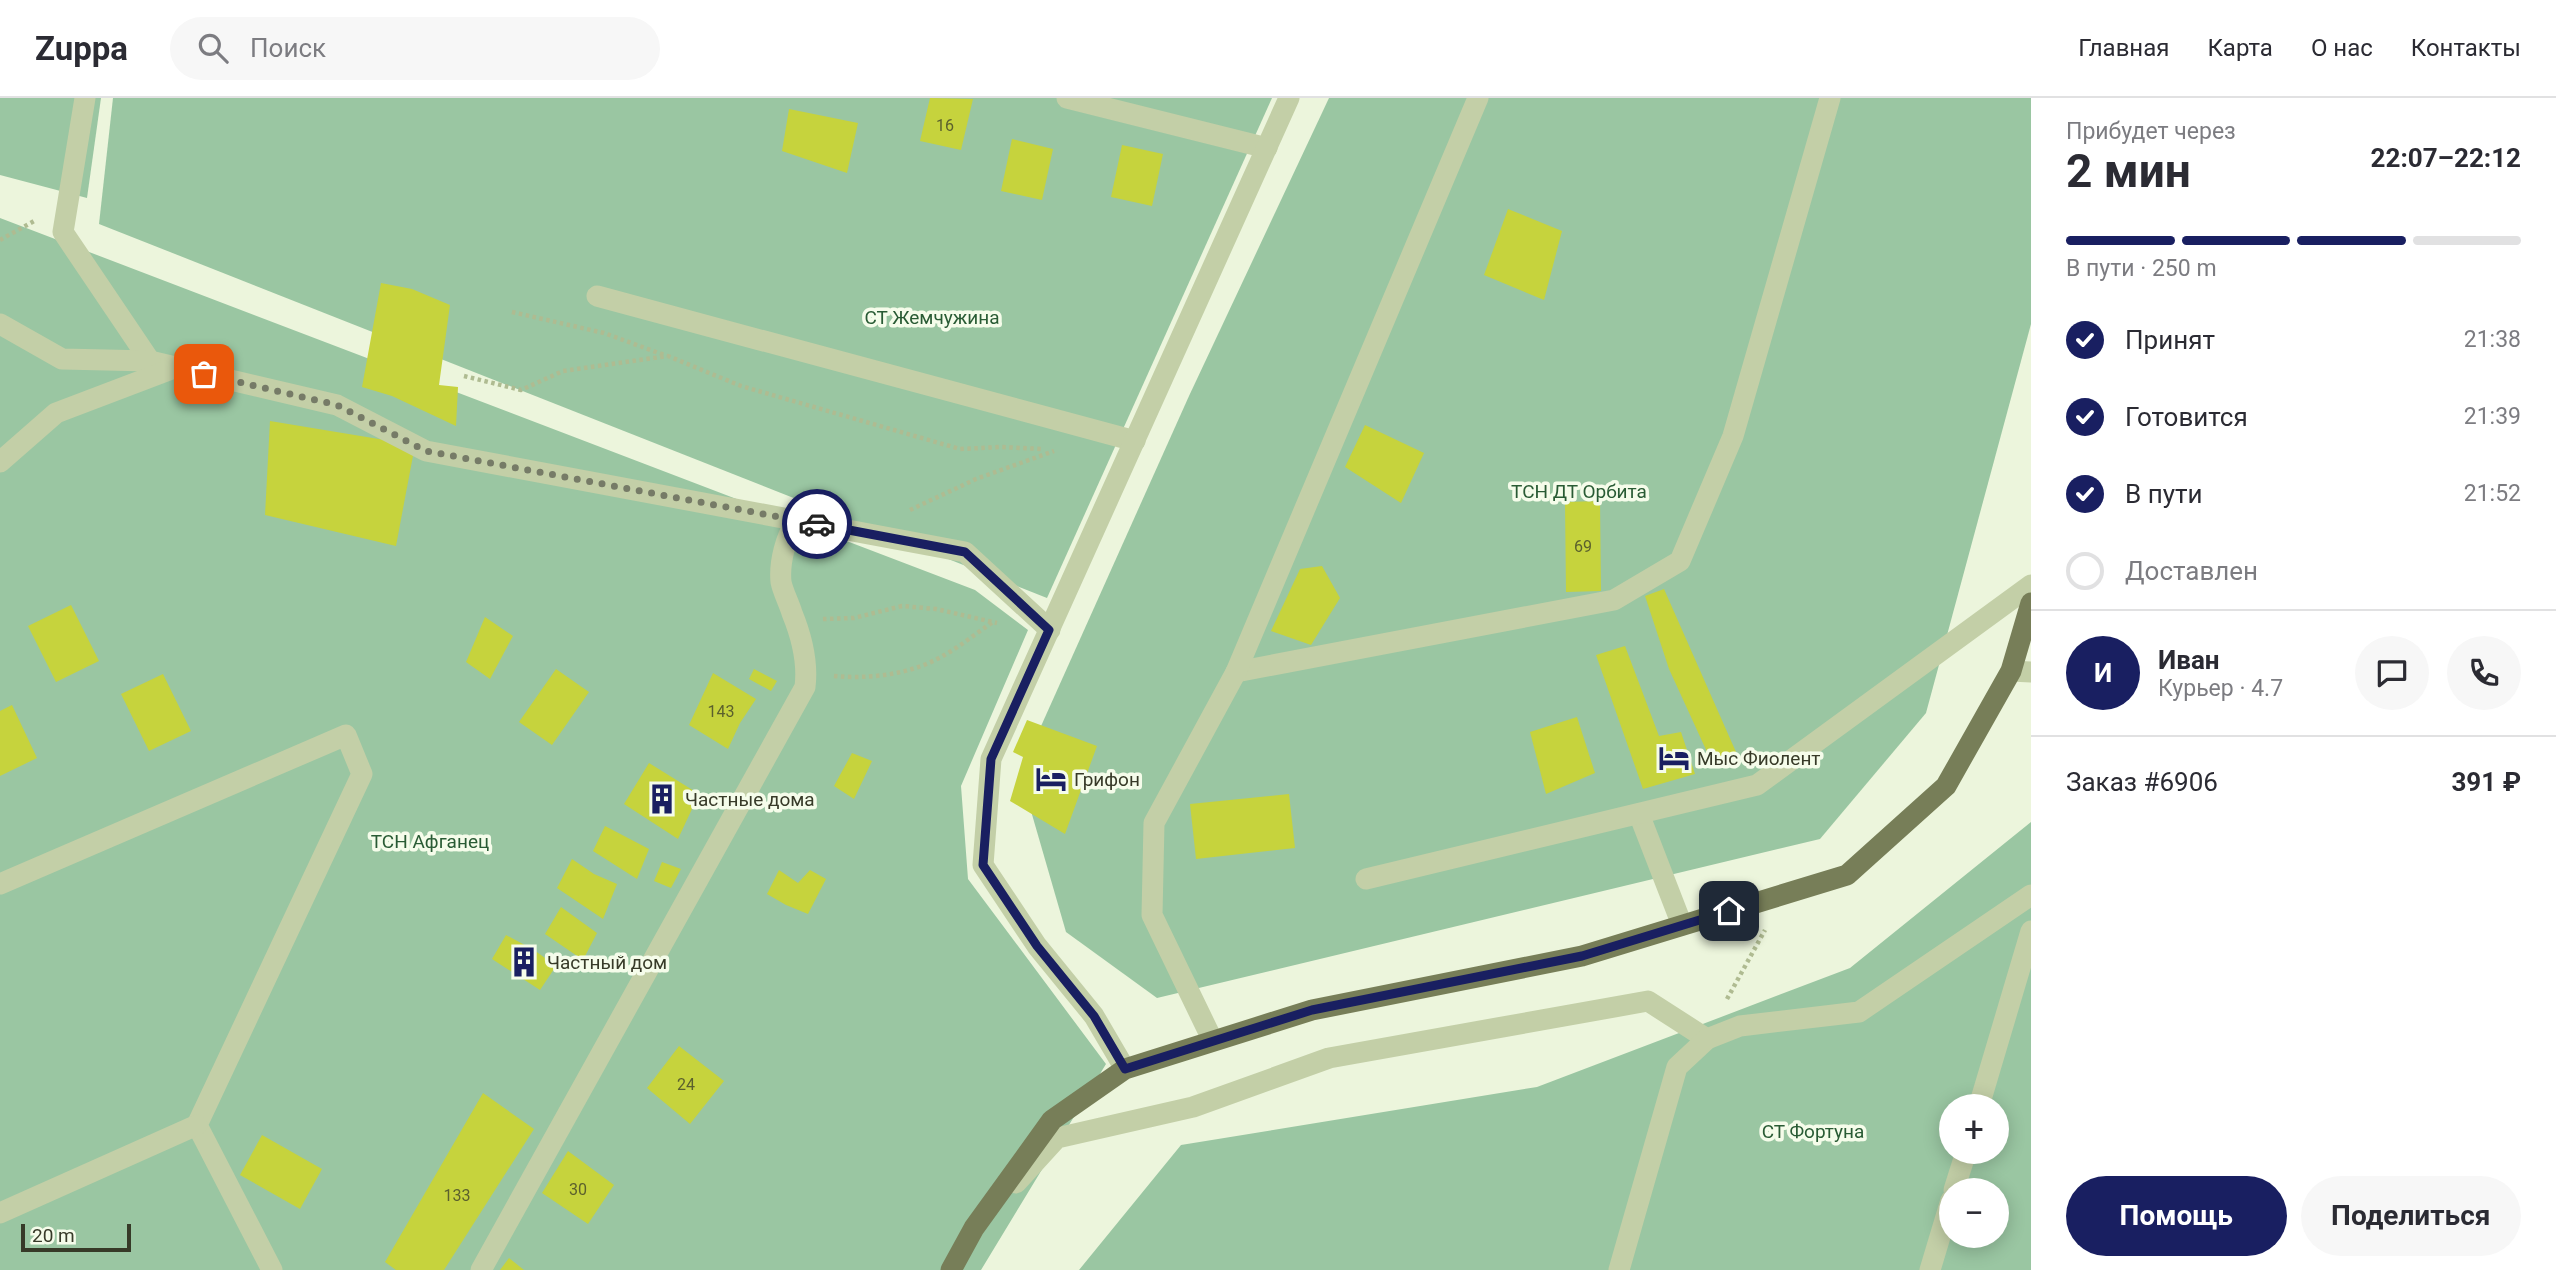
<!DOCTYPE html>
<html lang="ru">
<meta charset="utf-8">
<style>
body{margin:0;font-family:Roboto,sans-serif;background:#f7f7f7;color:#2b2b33;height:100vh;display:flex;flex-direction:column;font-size:26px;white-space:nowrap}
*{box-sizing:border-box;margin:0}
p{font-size:23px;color:#7c7c81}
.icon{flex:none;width:38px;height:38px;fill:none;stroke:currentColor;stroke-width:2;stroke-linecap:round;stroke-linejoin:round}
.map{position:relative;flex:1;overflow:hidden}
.sheet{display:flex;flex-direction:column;background:#fff;width:525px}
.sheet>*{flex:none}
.controls{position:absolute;left:1939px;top:996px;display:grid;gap:14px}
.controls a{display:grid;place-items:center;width:70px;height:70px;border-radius:50%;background:#fff;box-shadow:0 4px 18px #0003;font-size:35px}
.scale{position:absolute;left:21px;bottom:18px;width:110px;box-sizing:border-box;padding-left:7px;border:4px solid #373a28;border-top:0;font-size:19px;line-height:24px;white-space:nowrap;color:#373a28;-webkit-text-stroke:5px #f5fcea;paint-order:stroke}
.pin{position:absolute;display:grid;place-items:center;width:60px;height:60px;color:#fff;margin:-30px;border-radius:14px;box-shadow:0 4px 10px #0006}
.courier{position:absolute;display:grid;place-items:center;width:70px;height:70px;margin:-35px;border:5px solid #191f61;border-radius:50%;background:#fff;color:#222;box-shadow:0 2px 9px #0007}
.headline em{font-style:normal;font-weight:700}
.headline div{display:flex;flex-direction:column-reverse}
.headline{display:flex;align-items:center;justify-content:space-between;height:119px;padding:0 35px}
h1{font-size:46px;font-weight:700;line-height:52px}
.bar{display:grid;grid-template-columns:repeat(4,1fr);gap:10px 7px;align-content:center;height:84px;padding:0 35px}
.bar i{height:9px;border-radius:5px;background:#e1e1e2}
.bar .selected{background:#191f61}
.bar p{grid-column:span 4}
.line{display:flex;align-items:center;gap:18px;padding:0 35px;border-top:2px solid #e1e1e2}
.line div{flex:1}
.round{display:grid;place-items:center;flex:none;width:74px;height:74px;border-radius:37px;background:#f7f7f7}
ol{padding:0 35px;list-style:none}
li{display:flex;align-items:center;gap:21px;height:77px}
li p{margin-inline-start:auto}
li .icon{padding:7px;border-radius:50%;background:#191f61;color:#fff;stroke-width:4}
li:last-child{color:#7c7c81}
li i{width:38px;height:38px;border:4px solid #e1e1e2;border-radius:50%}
.primary-button{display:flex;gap:14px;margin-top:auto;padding:14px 35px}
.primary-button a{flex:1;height:80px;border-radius:42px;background:#191f61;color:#fff;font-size:28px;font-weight:700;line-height:80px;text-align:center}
.primary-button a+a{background:#f7f7f7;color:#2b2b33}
header{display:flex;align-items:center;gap:42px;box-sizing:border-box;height:98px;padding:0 35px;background:#fff;border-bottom:2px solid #e1e1e2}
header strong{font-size:33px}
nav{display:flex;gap:38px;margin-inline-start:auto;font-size:24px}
.search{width:490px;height:63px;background:#f7f7f7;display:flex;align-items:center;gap:18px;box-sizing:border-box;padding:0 24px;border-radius:38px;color:#7c7c81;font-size:26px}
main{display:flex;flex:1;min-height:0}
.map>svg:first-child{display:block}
</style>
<header>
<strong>Zuppa</strong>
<div class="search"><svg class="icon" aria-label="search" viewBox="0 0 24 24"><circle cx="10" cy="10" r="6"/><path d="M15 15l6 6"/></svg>Поиск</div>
<nav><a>Главная</a><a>Карта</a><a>О нас</a><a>Контакты</a></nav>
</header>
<main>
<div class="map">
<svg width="2031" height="1172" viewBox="0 0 2031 1172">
<rect width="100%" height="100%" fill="#ecf5dc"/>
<g fill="#9ac6a2" fill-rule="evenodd">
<path d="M0,0H101L87,100L0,77Z"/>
<path d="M113,0H1272L1047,500L99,126Z"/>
<path d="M1329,0H2031V226L1926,615L1820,741L1157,900L1066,834L1020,675L1189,298Z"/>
<path d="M0,120L975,492L1028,532L961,688L968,781L1106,966L981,1172H0Z"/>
<path d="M2031,724V1172H1079L1181,1047L1537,989L1850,870ZM1951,1008H1997V1054H1951ZM1951,1092H1997V1138H1951Z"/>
</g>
<g fill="#c6d33d">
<path d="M930,0L973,1L961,52L920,43Z"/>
<path d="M789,11L858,25L847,75L782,53Z"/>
<path d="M1012,41L1053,51L1042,102L1001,93Z"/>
<path d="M1122,47L1163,56L1152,108L1111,99Z"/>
<path d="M1508,111L1562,133L1544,202L1484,177Z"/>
<path d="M381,185L412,191L450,207L439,287L458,289L456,328L392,298L362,289Z"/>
<path d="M270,323L415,347L396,448L265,417Z"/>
<path d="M1365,327L1424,355L1401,405L1345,369Z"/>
<path d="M1600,403L1601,493L1566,494L1565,404Z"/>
<path d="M1322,468L1340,500L1311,547L1271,533L1300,471Z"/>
<path d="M1664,491L1736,654L1713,667L1669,571L1645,498Z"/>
<path d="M71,507L99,563L56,584L28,528Z"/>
<path d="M485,519L513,538L490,581L466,564Z"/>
<path d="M1625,548L1659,638L1681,634L1695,676L1643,691L1596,557Z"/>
<path d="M556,571L589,594L552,647L519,624Z"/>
<path d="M754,571L777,583L771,593L749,581Z"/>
<path d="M713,575L756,601L740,625L728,651L689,627Z"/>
<path d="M163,576L191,633L149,653L121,596Z"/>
<path d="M12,607L37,660L0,678V613Z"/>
<path d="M1577,619L1595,675L1546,696L1530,634Z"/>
<path d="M1027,622L1097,648L1065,736L1010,703L1023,659L1013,654Z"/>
<path d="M852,655L872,663L854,701L834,688Z"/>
<path d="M649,665L699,696L678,741L624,706Z"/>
<path d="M1289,696L1295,750L1196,761L1190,706Z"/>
<path d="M605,728L649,751L637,781L593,753Z"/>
<path d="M572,761L594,776L617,786L603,821L557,790Z"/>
<path d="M662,764L681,771L671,790L654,783Z"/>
<path d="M779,772L798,785L810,772L826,781L808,816L786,807L767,796Z"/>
<path d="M561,809L597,835L583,862L545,836Z"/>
<path d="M506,837L534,852L556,868L540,892L492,861Z"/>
<path d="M679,948L724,983L690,1026L647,990Z"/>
<path d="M483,995L534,1031L444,1172H396L385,1164Z"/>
<path d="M262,1037L322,1071L300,1111L240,1077Z"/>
<path d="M568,1053L614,1087L588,1126L542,1095Z"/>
<path d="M509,1160L524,1172H500Z"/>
</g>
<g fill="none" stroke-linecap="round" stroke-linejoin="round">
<g stroke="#afbb91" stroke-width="4.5" stroke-dasharray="3.5 3.5" stroke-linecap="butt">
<path d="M0,142L36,122"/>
<path d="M512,214L604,235L667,258"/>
<path d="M464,278L521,292L563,273L668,258L741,288L960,351L1001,349L1043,351"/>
<path d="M910,412L976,381L1054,353"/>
<path d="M823,521L854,520L902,508L936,511L997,525"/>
<path d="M834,578C868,581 906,577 937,561C957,551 975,536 993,524"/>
<path d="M1727,901L1765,832"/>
</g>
<g stroke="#c3cfa7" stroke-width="21">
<path d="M85,0L63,134L150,263L337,307L426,353L965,454L1050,532"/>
<path d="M1067,0L1267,50"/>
<path d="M597,198L1135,343"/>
<path d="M0,226L62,261L150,263"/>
<path d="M0,364L56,315L177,269"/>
<path d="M2011,573L2031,574"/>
<path d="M1236,574L1614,502L1680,463L1733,338L1830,0"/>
<path d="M1639,716L1682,827"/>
<path d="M1366,781L1757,687L2031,487"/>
<path d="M0,786L346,637L362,676L197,1027L272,1172"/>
<path d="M1210,937L1152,817L1154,725L1236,574L1478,0"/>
<path d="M1125,971L1094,918L1037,848L983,767L991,661L1289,0"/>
<path d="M1979,1008L2031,833"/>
<path d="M1016,1085L1057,1040L1193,1009L1329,960L1648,903L1707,941"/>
<path d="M1954,1092L1966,1054"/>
<path d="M0,1115L197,1027"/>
<path d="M481,1172L805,589C808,565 801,537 792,515C789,505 783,494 781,484C779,464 786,438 797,422"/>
<path d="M1619,1172L1677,969L1707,941L1740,928L1859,914L2031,797"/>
<path d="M1930,1172L1951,1102"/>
</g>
<path stroke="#777e58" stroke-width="21" d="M951,1172L974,1130L1052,1022L1125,971L1312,912L1582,858L1847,777L1946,688L2011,573L2031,505"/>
</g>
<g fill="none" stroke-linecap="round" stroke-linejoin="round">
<path stroke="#767b67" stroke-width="7" stroke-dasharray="0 12.6" d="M204,276L337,307L426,353L817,426"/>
<path stroke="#191f61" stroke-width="9" d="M817,426L965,454L1049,532L991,661L983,767L1037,848L1094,918L1125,971L1312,912L1582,858L1729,813"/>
</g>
<defs>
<g id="hotel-bare" transform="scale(2.415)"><path d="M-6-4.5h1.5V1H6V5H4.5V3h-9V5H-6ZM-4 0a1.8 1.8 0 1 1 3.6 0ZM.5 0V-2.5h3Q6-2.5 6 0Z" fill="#191f61" stroke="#f5fcea" stroke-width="2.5" paint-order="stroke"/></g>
<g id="building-bare" transform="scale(2.415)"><path d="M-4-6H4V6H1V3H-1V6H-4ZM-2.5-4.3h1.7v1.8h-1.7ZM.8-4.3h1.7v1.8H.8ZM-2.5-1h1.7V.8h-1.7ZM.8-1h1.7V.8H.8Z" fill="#191f61" stroke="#f5fcea" stroke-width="2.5" paint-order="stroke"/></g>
</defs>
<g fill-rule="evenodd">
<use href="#hotel-bare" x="1674" y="660"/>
<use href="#hotel-bare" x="1051" y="681"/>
<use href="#building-bare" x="662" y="701"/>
<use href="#building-bare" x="524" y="864"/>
</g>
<g text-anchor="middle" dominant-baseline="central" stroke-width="7" stroke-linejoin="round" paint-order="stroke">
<g font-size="16" fill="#5b602d">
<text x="945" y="27">16</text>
<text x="1583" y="448">69</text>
<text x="721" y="613">143</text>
<text x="686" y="986">24</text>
<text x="578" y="1091">30</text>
<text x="457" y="1097">133</text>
</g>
<g font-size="19" fill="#295b34" stroke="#f5fcea">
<text x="932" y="219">СТ Жемчужина</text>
<text x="1579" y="393">ТСН ДТ Орбита</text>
<text x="430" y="743">ТСН Афганец</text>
<text x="1813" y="1033">СТ Фортуна</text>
</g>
<g font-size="19" fill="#373a28" stroke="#f5fcea" text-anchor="start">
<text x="1697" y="660">Мыс Фиолент</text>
<text x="1074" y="681">Грифон</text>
<text x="685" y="701">Частные дома</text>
<text x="547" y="864">Частный дом</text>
</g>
</g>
</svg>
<div class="controls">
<a>+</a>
<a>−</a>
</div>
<div class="scale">20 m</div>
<div class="pin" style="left:204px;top:276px;background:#ea580c"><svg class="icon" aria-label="bag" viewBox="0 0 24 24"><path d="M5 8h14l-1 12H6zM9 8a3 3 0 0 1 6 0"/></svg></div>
<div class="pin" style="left:1729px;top:813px;background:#1f2937"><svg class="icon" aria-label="home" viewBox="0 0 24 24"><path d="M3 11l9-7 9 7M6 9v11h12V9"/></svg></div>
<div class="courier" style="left:817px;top:426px"><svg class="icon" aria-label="car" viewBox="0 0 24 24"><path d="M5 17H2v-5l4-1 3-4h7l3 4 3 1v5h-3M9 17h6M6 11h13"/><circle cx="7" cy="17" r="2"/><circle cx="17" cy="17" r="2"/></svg></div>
</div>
<section class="sheet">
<div class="headline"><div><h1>2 мин</h1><p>Прибудет через</p></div><em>22:07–22:12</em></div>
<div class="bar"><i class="selected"></i><i class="selected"></i><i class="selected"></i><i></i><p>В пути · 250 m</p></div>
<ol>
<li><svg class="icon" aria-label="check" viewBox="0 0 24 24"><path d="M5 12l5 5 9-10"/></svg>Принят<p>21:38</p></li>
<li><svg class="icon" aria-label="check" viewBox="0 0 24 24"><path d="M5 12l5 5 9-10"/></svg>Готовится<p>21:39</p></li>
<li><svg class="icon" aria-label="check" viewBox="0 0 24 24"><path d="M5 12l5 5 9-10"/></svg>В пути<p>21:52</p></li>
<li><i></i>Доставлен</li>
</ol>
<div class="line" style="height:126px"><b class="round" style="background:#191f61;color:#fff">И</b><div><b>Иван</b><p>Курьер · 4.7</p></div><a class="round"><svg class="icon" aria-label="chat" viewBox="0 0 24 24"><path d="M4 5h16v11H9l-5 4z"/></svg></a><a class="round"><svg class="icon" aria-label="phone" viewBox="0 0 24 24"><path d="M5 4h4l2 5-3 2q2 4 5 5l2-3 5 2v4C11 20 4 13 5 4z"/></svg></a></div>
<div class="line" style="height:91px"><div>Заказ #6906</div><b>391 ₽</b></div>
<div class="primary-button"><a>Помощь</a><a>Поделиться</a></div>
</section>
</main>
